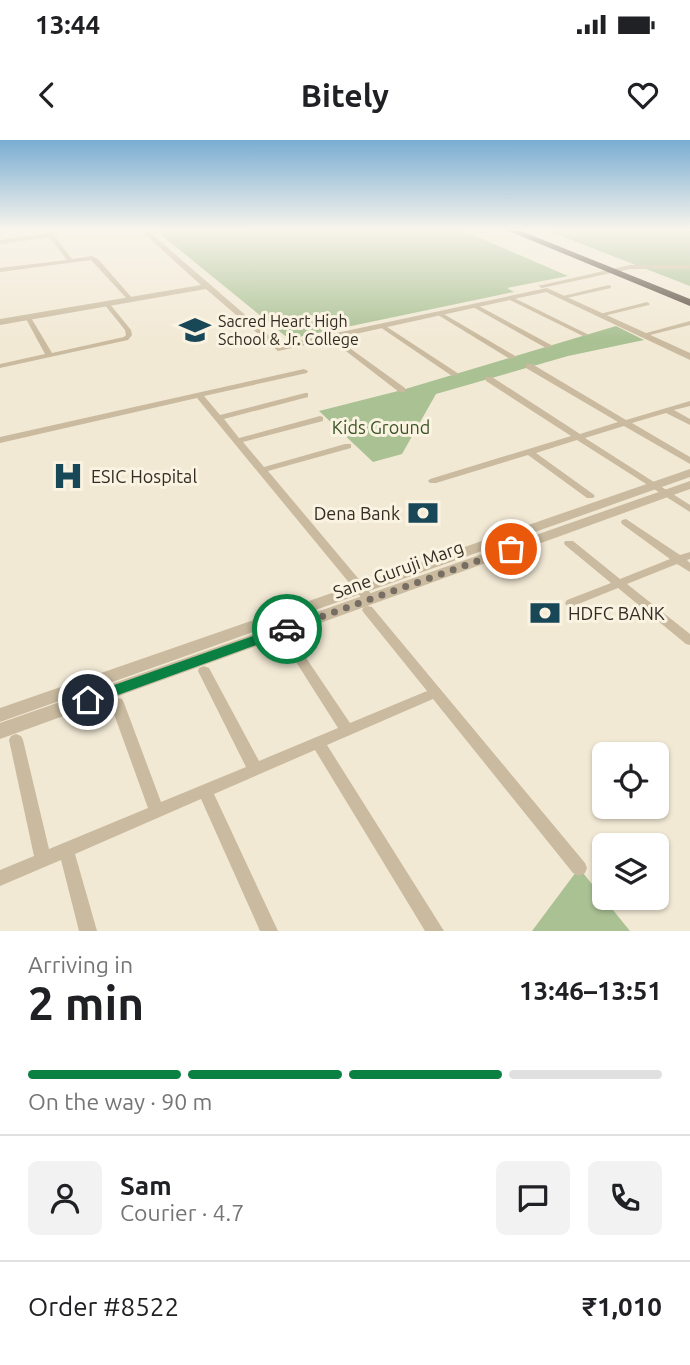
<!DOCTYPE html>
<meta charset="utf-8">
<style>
body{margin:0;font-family:Ubuntu,sans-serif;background:#f2f2f2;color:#202124;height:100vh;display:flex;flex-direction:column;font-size:26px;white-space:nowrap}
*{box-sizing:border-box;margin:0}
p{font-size:23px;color:#757577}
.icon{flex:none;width:38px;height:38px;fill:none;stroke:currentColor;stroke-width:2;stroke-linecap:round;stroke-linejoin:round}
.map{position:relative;height:791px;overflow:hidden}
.panel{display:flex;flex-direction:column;background:#fff;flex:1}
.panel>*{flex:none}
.buttons{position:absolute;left:592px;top:602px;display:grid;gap:14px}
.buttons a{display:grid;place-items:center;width:77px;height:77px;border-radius:10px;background:#fff;box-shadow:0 2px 5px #0004;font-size:35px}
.pin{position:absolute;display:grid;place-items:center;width:60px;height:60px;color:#fff;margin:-30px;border:4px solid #fff;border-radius:50%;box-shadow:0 2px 7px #0007}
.courier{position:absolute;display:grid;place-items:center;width:70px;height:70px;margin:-35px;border:5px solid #0b8043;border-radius:50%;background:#fff;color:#222;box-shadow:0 2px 9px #0007}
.headline em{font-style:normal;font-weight:700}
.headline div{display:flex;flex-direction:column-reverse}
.headline{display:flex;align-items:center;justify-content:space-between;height:119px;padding:0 28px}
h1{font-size:46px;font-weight:700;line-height:52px}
.bar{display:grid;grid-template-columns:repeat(4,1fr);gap:10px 7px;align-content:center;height:84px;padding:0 28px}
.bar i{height:9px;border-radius:5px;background:#e0e0e0}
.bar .selected{background:#0b8043}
.bar p{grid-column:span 4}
.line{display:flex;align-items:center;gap:18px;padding:0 28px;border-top:2px solid #e0e0e0}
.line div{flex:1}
.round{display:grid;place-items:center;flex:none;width:74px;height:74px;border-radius:10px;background:#f2f2f2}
.status{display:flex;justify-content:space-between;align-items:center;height:49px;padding:0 35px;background:#fff;direction:ltr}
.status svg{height:19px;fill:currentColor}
header{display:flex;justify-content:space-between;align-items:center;height:91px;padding:0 28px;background:#fff;font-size:32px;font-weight:700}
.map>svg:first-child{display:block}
</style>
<div class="status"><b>13:44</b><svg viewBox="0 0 49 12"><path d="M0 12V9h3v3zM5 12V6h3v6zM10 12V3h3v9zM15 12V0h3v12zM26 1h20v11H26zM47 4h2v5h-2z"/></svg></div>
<header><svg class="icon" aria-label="back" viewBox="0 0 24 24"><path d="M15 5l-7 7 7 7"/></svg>Bitely<svg class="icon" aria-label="heart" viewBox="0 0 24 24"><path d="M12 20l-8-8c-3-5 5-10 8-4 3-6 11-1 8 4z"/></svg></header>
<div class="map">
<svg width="690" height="791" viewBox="0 0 690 791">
<rect width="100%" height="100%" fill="#f2e9d5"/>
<g fill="#aac194">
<path d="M154,89H459L568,136L507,148L514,152L289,199Z"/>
<path d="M543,89H690V146Z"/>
<path d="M616,186L644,200L568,216L436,254L402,314L373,322L319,271L402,250Z"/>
<path d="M579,728L630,791H532Z"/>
</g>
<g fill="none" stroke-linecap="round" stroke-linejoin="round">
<g fill="#cabba0" fill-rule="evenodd">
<path d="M46,91H50L53,94L72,119L92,116L98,119L133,159V161H129L91,120L0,132V128L67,120L49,97L0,104V100L47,94Z"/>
<path d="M609,145L611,146V148L562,159L559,157Z"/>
<path d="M512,157L587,194L588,195L583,196L510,160L509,159Z"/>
<path d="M107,162L109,163L131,190L132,195L128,200L0,228V224L45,214L25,177L26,176H30L52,213L124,197L126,195L125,190L104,164Z"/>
<path d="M647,162L650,164L649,165L599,177L596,175Z"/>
<path d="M473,165H477L553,206L546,208L473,167Z"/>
<path d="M438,173H442L517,217L510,219L438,175Z"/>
<path d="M690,181V185L642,197L639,195Z"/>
<path d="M380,185H384L459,234L452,236L380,187Z"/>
<path d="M329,196H333L405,248V252H399L329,198Z"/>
<path d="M526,224H532L626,280L690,261V266L674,270L690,279V285L666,273L632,283L690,317V324L624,286L585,298L690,365V372L577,300L536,313L593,354L595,356L593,358H587L528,315L436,343H430L428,341L430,339L571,296L486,241V237H492L580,294L618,282L526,228Z"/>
<path d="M304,229L308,231L307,233L204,256L220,275L305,253H308V257L224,279L239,298L320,276L323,277V281L243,302L264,327L345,304H351V308L268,331L373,456L375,459L373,462H365L197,258L0,303V297Z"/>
<path d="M626,379L680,415L690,412V419L687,420L690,423V432L677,424L627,444L690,494V505L686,504L618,448L571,467L567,466L565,463L567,460L611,443L565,405L564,403L565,401H573L620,439L670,419L622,384L621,382L622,380Z"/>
<path d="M368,466L372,467L585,723L587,728L585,733L579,736L573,733L433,559L327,605L444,791H425L315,610L214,654L278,791H260L201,659L75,714L97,791H79L61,720L0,746V730L34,716L9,600L11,596L16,594L21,596L23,600L49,709L148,668L110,563L112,559L117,558L122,559L124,563L161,662L246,627L198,531L199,528L204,526L209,528L259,621L338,588L284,503L282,500L284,497H292L350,583L427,551L364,473L362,470L364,467Z"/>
</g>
<g fill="#cabba0" fill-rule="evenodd">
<path d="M139,89H146L280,205L547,148L690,213V220L546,152L278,211L206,149L0,185V179L201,145Z"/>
<path d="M630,125H690V129H630L542,148L538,146Z"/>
<path d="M690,329V337L0,582V568Z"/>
<path d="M690,341V349L0,599V583Z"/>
</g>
<path fill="#55473a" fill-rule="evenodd" d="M504,89H516L690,159V166Z"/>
</g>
<linearGradient id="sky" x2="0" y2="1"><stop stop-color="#79add2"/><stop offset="0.45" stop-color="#f9f5ec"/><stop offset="1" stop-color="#f9f5ec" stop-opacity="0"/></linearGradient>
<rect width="690" height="199" fill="url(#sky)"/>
<path fill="#0b8043" d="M287,484L292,486V492L93,564L88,566L81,560L83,556Z"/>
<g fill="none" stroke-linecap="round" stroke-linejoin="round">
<path stroke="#766e62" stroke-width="7" stroke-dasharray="0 12.6" d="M287,489L511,409"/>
</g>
<defs>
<g id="school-bare" transform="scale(2.415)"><path d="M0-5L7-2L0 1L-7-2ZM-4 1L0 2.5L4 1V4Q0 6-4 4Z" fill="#184757" stroke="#faf3e1" stroke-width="2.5" paint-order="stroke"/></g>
<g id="hospital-bare" transform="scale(2.415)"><path d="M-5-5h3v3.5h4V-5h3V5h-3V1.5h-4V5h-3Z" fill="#184757" stroke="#faf3e1" stroke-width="2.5" paint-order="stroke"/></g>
<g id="bank-bare" transform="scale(2.415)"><path d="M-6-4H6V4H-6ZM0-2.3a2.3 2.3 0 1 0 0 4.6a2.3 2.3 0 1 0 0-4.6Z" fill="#184757" stroke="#faf3e1" stroke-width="2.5" paint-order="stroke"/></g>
</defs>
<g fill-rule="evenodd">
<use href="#school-bare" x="195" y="190"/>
<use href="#hospital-bare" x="68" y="336"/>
<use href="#bank-bare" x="423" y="373"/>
<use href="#bank-bare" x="545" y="473"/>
</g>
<g text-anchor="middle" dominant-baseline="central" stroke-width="6" stroke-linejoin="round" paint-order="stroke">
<g font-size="16" fill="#332c24" stroke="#faf3e1" text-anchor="start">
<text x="218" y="181">Sacred Heart High<tspan x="218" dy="18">School &amp; Jr. College</tspan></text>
</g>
<g font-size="18" fill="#3b5326" stroke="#faf3e1">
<text x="381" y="287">Kids Ground</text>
</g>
<g font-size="18" fill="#332c24" stroke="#faf3e1" text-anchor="start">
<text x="91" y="336">ESIC Hospital</text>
<text x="400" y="373" text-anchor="end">Dena Bank</text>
<text x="568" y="473">HDFC BANK</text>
</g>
<g font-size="18" fill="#332c24" stroke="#faf3e1">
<text transform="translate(398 429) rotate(-20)">Sane Guruji Marg</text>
</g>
</g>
</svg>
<div class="buttons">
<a><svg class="icon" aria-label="locate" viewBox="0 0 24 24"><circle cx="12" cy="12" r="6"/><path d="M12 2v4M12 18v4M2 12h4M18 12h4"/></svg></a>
<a><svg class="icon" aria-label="layers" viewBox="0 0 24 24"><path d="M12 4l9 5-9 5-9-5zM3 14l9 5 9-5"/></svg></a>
</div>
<div class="pin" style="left:511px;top:409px;background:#ea580c"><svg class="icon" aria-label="bag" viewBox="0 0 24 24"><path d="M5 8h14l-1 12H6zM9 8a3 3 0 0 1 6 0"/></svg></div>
<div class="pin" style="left:88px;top:560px;background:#1f2937"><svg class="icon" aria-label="home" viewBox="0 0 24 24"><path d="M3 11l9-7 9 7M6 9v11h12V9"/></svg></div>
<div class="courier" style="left:287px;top:489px"><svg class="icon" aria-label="car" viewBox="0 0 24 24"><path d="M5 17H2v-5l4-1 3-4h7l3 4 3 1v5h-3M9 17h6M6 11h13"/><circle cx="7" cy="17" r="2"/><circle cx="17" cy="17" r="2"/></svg></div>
</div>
<section class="panel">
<div class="headline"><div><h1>2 min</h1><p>Arriving in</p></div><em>13:46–13:51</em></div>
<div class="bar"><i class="selected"></i><i class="selected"></i><i class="selected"></i><i></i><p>On the way · 90 m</p></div>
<div class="line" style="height:126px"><a class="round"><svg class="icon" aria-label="person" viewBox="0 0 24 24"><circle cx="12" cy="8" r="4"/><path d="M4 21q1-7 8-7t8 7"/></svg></a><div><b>Sam</b><p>Courier · 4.7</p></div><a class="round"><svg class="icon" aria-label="chat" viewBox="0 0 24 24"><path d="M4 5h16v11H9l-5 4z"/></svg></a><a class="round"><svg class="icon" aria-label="phone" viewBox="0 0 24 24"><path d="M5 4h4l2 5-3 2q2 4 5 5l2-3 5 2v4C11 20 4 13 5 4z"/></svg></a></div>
<div class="line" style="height:91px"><div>Order #8522</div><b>₹1,010</b></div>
</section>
